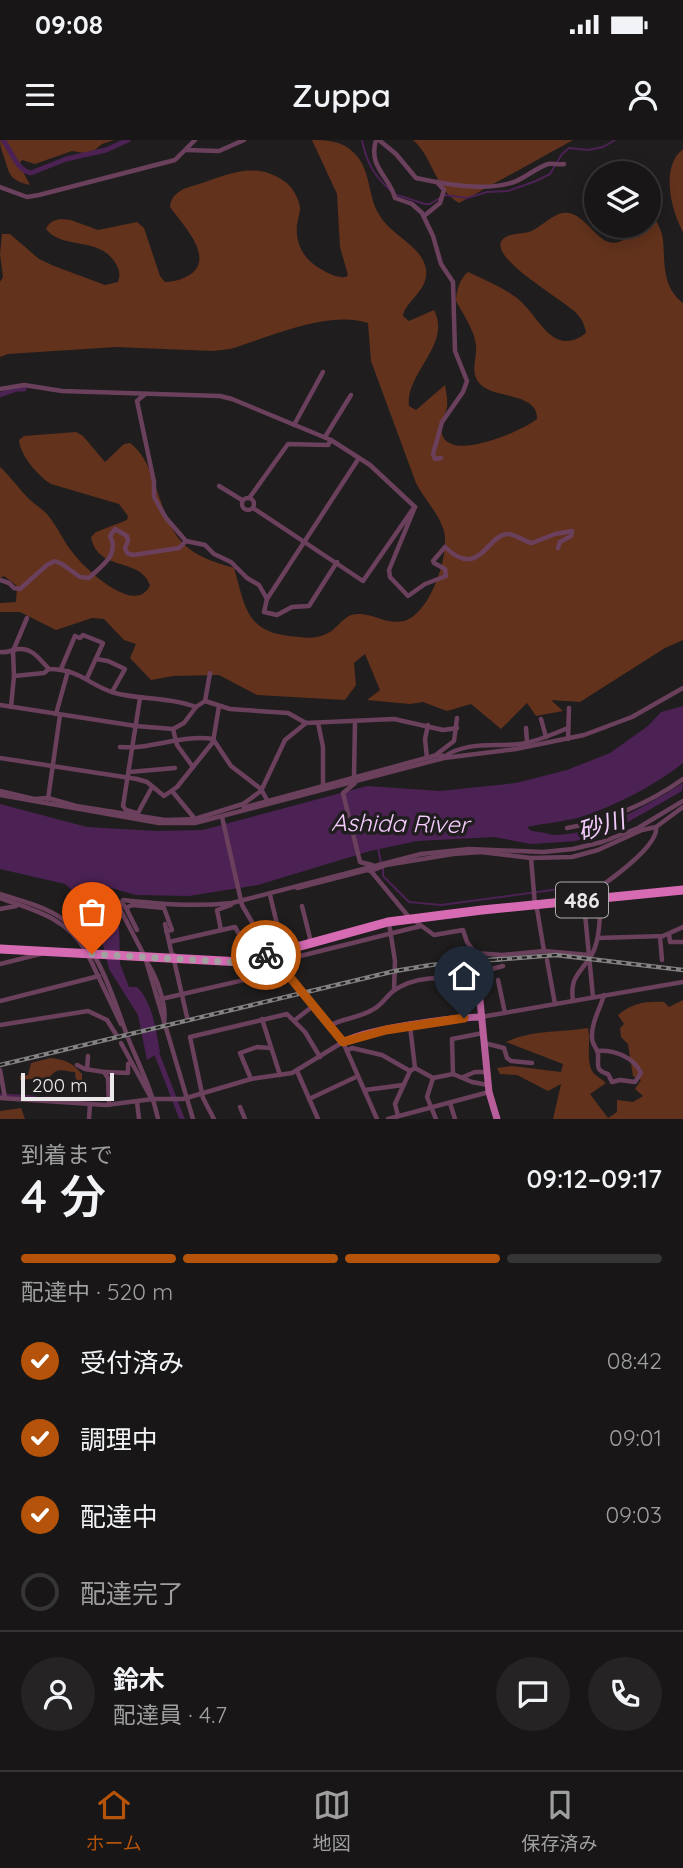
<!DOCTYPE html>
<html lang="ja">
<meta charset="utf-8">
<style>
body{margin:0;font-family:Quicksand,"Noto Sans JP",sans-serif;background:#252323;color:#f1f3f6;height:100vh;display:flex;flex-direction:column;font-size:26px;white-space:nowrap}
*{box-sizing:border-box;margin:0}
p{font-size:23px;color:#9f9fa1}
.icon{flex:none;width:38px;height:38px;fill:none;stroke:currentColor;stroke-width:2;stroke-linecap:round;stroke-linejoin:round}
.map{position:relative;height:979px;overflow:hidden}
.drawer{display:flex;flex-direction:column;background:#181616;flex:1}
.drawer>*{flex:none}
.buttons{position:absolute;left:584px;top:21px;display:grid;gap:14px}
.buttons a{display:grid;place-items:center;width:77px;height:77px;border-radius:50%;background:#181616;box-shadow:0 4px 18px #0003,0 0 0 2px #363535;font-size:35px}
.scale{position:absolute;left:21px;bottom:18px;width:93px;box-sizing:border-box;padding-left:7px;border:4px solid #eae8e8;border-top:0;font-size:19px;line-height:24px;white-space:nowrap;color:#eae8e8;-webkit-text-stroke:5px #201d1e;paint-order:stroke}
.pin{position:absolute;display:grid;place-items:center;width:60px;height:60px;color:#fff;margin:-72px -30px;border-radius:50% 50% 50% 0;rotate:-45deg;box-shadow:0 0 7px #0007}
.pin .icon{rotate:45deg}
.courier{position:absolute;display:grid;place-items:center;width:70px;height:70px;margin:-35px;border:5px solid #b45309;border-radius:50%;background:#fff;color:#222;box-shadow:0 2px 9px #0007}
.headline em{font-style:normal;font-weight:600}
.headline div{display:flex;flex-direction:column-reverse}
.headline{display:flex;align-items:center;justify-content:space-between;height:119px;padding:0 21px}
h1{font-size:46px;font-weight:600;line-height:52px}
.bar{display:grid;grid-template-columns:repeat(4,1fr);gap:10px 7px;align-content:center;height:84px;padding:0 21px}
.bar i{height:9px;border-radius:5px;background:#363535}
.bar .current{background:#b45309}
.bar p{grid-column:span 4}
.line{display:flex;align-items:center;gap:18px;padding:0 21px;border-top:2px solid #363535}
.line div{flex:1}
.round{display:grid;place-items:center;flex:none;width:74px;height:74px;border-radius:37px;background:#252323}
ol{padding:0 21px;list-style:none}
li{display:flex;align-items:center;gap:21px;height:77px}
li p{margin-inline-start:auto}
li .icon{padding:7px;border-radius:50%;background:#b45309;color:#fff;stroke-width:4}
li:last-child{color:#9f9fa1}
li i{width:38px;height:38px;border:4px solid #363535;border-radius:50%}
.status{display:flex;justify-content:space-between;align-items:center;height:49px;padding:0 35px;background:#181616;direction:ltr}
.status svg{height:19px;fill:currentColor}
header{display:flex;justify-content:space-between;align-items:center;height:91px;padding:0 21px;background:#181616;font-size:32px;font-weight:600}
.tab-bar{display:flex;justify-content:space-around;align-items:center;height:98px;border-top:2px solid #363535;background:#181616;font-size:19px;color:#9f9fa1}
.tab-bar a{display:grid;justify-items:center;gap:4px}
.tab-bar .current{color:#b45309}
.map>svg:first-child{display:block}
</style>
<div class="status"><b>09:08</b><svg viewBox="0 0 49 12"><path d="M0 12V9h3v3zM5 12V6h3v6zM10 12V3h3v9zM15 12V0h3v12zM26 1h20v11H26zM47 4h2v5h-2z"/></svg></div>
<header><svg class="icon" aria-label="menu" viewBox="0 0 24 24"><path d="M4 6h16M4 12h16M4 18h16"/></svg>Zuppa<svg class="icon" aria-label="person" viewBox="0 0 24 24"><circle cx="12" cy="8" r="4"/><path d="M4 21q1-7 8-7t8 7"/></svg></header>
<div class="map">
<svg width="683" height="979" viewBox="0 0 683 979">
<rect width="100%" height="100%" fill="#201d1e"/>
<g fill="#62321c">
<path d="M0,0H114L102,4L90,14L72,11L35,24L22,20L19,24L30,45C10,40 10,36 4,17C2,11 0,7 0,0Z"/>
<path d="M312,0C327,0 342,1 353,12C372,29 367,57 380,76C391,95 422,106 426,129C429,151 404,162 403,176L409,181L434,170C452,205 405,233 409,266L416,270L445,245C446,252 448,260 447,267C445,276 439,285 442,294C450,323 522,291 537,279C538,252 494,259 480,244C471,234 475,224 476,212C478,195 464,176 456,161C456,151 460,138 468,132C485,140 502,147 517,158C539,175 552,219 586,193C585,186 582,179 577,174C566,161 485,117 503,99C510,93 521,94 529,92C540,88 550,76 562,73C588,68 598,116 625,99L626,96L619,86H649V68C654,77 662,89 663,100C665,123 662,147 683,163V500L665,508L580,562L551,560L563,571L536,576L527,563L501,589L471,564L447,571L423,562L410,564L367,560L380,550L365,514L354,523L356,545L345,560L257,555L219,535L173,536L151,540L130,518L136,504L124,500L104,479L92,478L56,490L20,472H0V463L16,462L17,446L4,436L0,438V327C11,337 19,349 29,359C34,364 41,368 46,373C57,385 63,401 73,413C85,429 136,477 150,445C139,416 98,433 91,397L96,392L127,380L128,376L119,364L51,344C38,336 20,315 19,300L24,296L76,292L83,296L105,322L124,304L130,303C142,312 148,325 153,339C172,393 174,412 234,428C245,465 245,491 289,496C302,497 314,500 326,494C337,490 344,474 357,474C374,473 386,485 404,481C430,475 452,411 443,388C437,371 424,359 416,343L371,221L368,183C328,170 270,197 230,209L213,211L116,207L8,214L0,217V142L3,137L0,114L2,94H10L39,119L54,126L105,145L118,142C120,136 120,132 117,126C102,95 63,111 46,89C49,82 54,80 61,79L71,80L98,90L137,82L144,88L160,136L165,142C173,142 184,139 191,134C215,116 181,83 170,67C171,53 184,48 196,45C226,35 255,20 284,41C292,46 299,58 300,68C300,73 298,79 297,84C295,104 304,120 321,129C329,134 337,138 346,137L348,135L340,107L337,54Z"/>
<path d="M413,0H573L459,63C435,49 433,17 413,0Z"/>
<path d="M683,9V92C671,70 660,27 683,9Z"/>
<path d="M683,860V979H553L561,944L548,951L517,935L500,934L497,928L512,926L561,932L563,924L506,902C535,889 558,893 588,888C591,901 586,920 592,931C594,935 602,939 606,943L590,954L608,978L617,972V960L633,962L643,956L635,949L641,940L633,936L628,904L621,897L620,888L624,884L618,875C633,863 645,861 664,862L669,867Z"/>
<path d="M50,918C64,919 73,923 82,934V940L76,941L75,932C64,932 58,926 50,937L20,940V936L28,935L31,923Z"/>
<path d="M21,968L25,979H0V971Z"/>
</g>
<path fill="#4c2255" d="M683,566V623C657,644 613,667 581,677C564,682 544,683 527,687C531,692 533,691 540,692C546,693 551,695 556,695C602,693 645,666 683,643L682,651L628,682L576,701L531,704L494,697L417,701L370,711L258,745L189,756L136,755L97,744L91,751L111,770L119,785L120,824L129,847H137C153,863 156,891 160,912L147,920L138,875L109,829L99,789L102,778L65,744L0,729V664L87,687L156,691L203,690L367,646L440,651L516,643L567,630L610,613L648,586L661,572Z"/>
<g fill="none" stroke-linecap="round" stroke-linejoin="round">
<g stroke="#4c2255" stroke-width="2">
<path d="M362,0C366,21 374,36 390,50"/>
<path d="M397,55L425,64H430L440,58"/>
<path d="M445,55L467,58L487,52L508,51L536,41L550,34L562,14L569,8L588,10L603,7L615,0"/>
<path d="M378,708L381,723"/>
<path d="M383,728V736L409,762L441,765L589,745"/>
</g>
<g stroke="#4c2255" stroke-width="5">
<path d="M3,0C12,11 16,30 31,33L66,19L106,10L128,0"/>
<path d="M0,255L17,249H24"/>
<path d="M155,909L182,979"/>
<path d="M0,956L34,958"/>
<path d="M46,959L60,960"/>
</g>
<g stroke="#6b405c" stroke-width="4.5">
<path d="M376,0C368,28 389,35 395,58L412,64L422,73L433,96L441,124L453,142L455,211L467,241L463,252L442,282L433,314L435,319L441,318"/>
<path d="M379,0L396,14L416,38C445,44 484,52 514,42C525,38 536,28 548,24C552,23 558,25 564,24"/>
<path d="M186,10L219,11L244,0"/>
<path d="M0,47L27,57L39,55L175,20L195,0"/>
<path d="M424,76L440,63L444,50L437,42"/>
<path d="M0,249L24,245L62,251L220,256L232,259L331,300L370,325L415,367"/>
<path d="M145,254L137,261L154,342V357L166,378L186,401"/>
<path d="M294,285L323,232"/>
<path d="M325,297L351,255"/>
<path d="M219,346L242,360"/>
<path d="M250,357L288,304L328,305L331,300"/>
<circle cx="248" cy="364" r="6"/>
<path d="M415,367L389,430L390,437L408,456L425,444L446,436L445,429L434,423L433,421L445,407C479,440 487,396 506,394C516,393 523,402 532,403L555,394L572,391L571,396L560,402L558,408"/>
<path d="M253,368L363,441L413,369"/>
<path d="M0,440L9,443L14,448L20,449L47,425L55,421L62,424L80,437L89,438C101,426 120,415 110,396L115,389L127,396L128,401L125,408L127,413L133,415L179,408L186,401L205,405L214,414L231,422L247,438L259,445L267,459L264,472L277,475L292,467L309,466L337,422"/>
<path d="M267,459L359,318"/>
<path d="M75,496L80,498L83,495L103,503L87,538"/>
<path d="M0,512C8,513 11,510 19,509C33,508 40,520 49,529C80,529 90,546 115,553C141,560 170,557 196,567L205,561L210,533"/>
<path d="M96,519L108,521L125,529L112,552"/>
<path d="M61,529L75,496"/>
<path d="M14,536L44,533L49,529"/>
<path d="M205,561L230,569L288,573L306,583L394,579L443,590L457,588"/>
<path d="M0,565L136,586L173,589L177,605L193,627"/>
<path d="M11,567L14,536L13,511L27,478"/>
<path d="M56,574L68,531"/>
<path d="M541,579L546,597"/>
<path d="M318,583L323,607V645"/>
<path d="M526,588L527,602"/>
<path d="M173,589L184,583L196,567"/>
<path d="M568,599L569,568"/>
<path d="M120,607C151,610 181,594 213,599L231,626L261,649L267,660"/>
<path d="M437,614L454,601L457,578"/>
<path d="M444,617C466,601 494,607 520,604C536,602 553,594 568,588"/>
<path d="M0,618L137,639L147,642L164,656L177,647L213,602L219,566"/>
<path d="M427,618L425,599L428,585"/>
<path d="M129,632L175,628"/>
<path d="M354,637L355,582"/>
<path d="M355,643L343,653L360,722L372,725"/>
<path d="M0,651L34,659L48,658L76,666L165,680L200,679"/>
<path d="M172,651L195,679"/>
<path d="M0,655L159,683H195L444,618L516,609L584,595L632,577L683,548"/>
<path d="M48,659L60,575"/>
<path d="M246,667L437,615L444,616"/>
<path d="M244,668L243,664L261,651L285,600L306,583"/>
<path d="M136,673L126,670L123,666L140,558"/>
<path d="M138,673L152,647"/>
<path d="M222,677L242,765L270,813"/>
<path d="M198,678L243,664"/>
<path d="M567,688C606,682 651,662 683,639"/>
<path d="M531,718L535,765"/>
<path d="M370,730L408,776L434,795L463,790L467,802L475,813L502,815L544,811L589,815"/>
<path d="M297,748L367,730L371,731L386,725L453,714L481,712L531,718L572,717L598,710L642,690L656,687L683,667"/>
<path d="M0,754C24,762 50,767 69,784C99,808 115,863 128,898C139,925 152,950 158,979"/>
<path d="M270,755L283,809"/>
<path d="M0,758C33,770 67,778 85,810"/>
<path d="M121,762L126,768L132,765L164,768L172,790L166,791"/>
<path d="M302,766L311,802"/>
<path d="M126,768L137,790"/>
<path d="M0,769L16,766"/>
<path d="M537,769L544,811"/>
<path d="M389,783L395,821L394,850"/>
<path d="M165,784L172,815H174"/>
<path d="M221,790L217,770L231,765"/>
<path d="M669,794L670,802H683"/>
<path d="M660,797L662,820"/>
<path d="M598,798L663,796L683,787"/>
<path d="M169,802L235,787L256,822L261,836"/>
<path d="M89,817L121,884"/>
<path d="M174,820L187,877"/>
<path d="M547,820L555,864"/>
<path d="M276,822L421,786"/>
<path d="M0,824L40,814"/>
<path d="M148,824C157,838 167,866 164,882"/>
<path d="M498,840L505,873"/>
<path d="M593,857L583,753L589,747H600C614,737 659,705 656,687"/>
<path d="M161,859L283,831"/>
<path d="M0,861L99,836"/>
<path d="M573,861C570,839 577,836 589,819C598,807 599,790 600,775"/>
<path d="M481,877L683,842"/>
<path d="M262,879L280,935"/>
<path d="M295,880L313,866"/>
<path d="M0,885L88,871L107,880L117,896"/>
<path d="M331,885C344,878 359,878 372,870C381,866 385,858 392,852C416,833 450,838 478,840L480,832L503,826"/>
<path d="M121,903L150,956"/>
<path d="M484,903L504,908L507,918L511,921L532,923"/>
<path d="M348,910L352,908L382,915L410,931"/>
<path d="M597,911C613,909 634,917 641,933L635,942L620,940L612,942L608,934C594,930 599,924 598,914C597,908 592,904 592,898C591,883 600,869 604,855"/>
<path d="M77,925L85,929L104,932L108,938L109,965"/>
<path d="M415,928L433,938L453,934L472,942L488,945"/>
<path d="M87,929L88,916"/>
<path d="M0,930L5,958"/>
<path d="M297,931L318,979"/>
<path d="M105,932L128,933V924L131,923"/>
<path d="M453,934L452,899L483,893"/>
<path d="M463,937L475,932H487"/>
<path d="M433,938L427,957L436,979"/>
<path d="M251,939L240,913L257,907L270,908"/>
<path d="M365,950L403,945"/>
<path d="M0,958L106,965L153,959H183L251,939L292,933L343,902L377,979"/>
<path d="M309,959L358,936"/>
<path d="M137,962L139,979"/>
<path d="M450,963L455,979"/>
<path d="M240,967L245,979"/>
<path d="M398,976L395,964L410,931L415,928L410,886"/>
<path d="M89,979L90,964"/>
<path d="M193,979L145,817L119,767L123,760C161,764 193,767 232,763L421,714L469,709L543,712L573,709L602,702L638,688L683,661"/>
<path d="M214,979L203,958L190,897L287,874L305,892L320,917"/>
<path d="M388,979L489,952"/>
</g>
<g stroke="#b85f9b" stroke-width="7">
<path d="M271,814L343,902C370,888 450,878 481,877"/>
<path d="M478,840L489,952L497,979"/>
</g>
<path stroke="#d66bb3" stroke-width="9" d="M0,809L242,822L388,782L482,770L683,750"/>
<g stroke="#838181" stroke-width="4.5">
<g id="rail">
<path d="M492,820L556,815L683,830"/>
<path d="M0,925L395,831L431,825L501,819"/>
</g>
</g>
<use href="#rail" stroke="#201d1e" stroke-width="2" stroke-dasharray="5" stroke-linecap="butt"/>
</g>
<g fill="none" stroke-linecap="round" stroke-linejoin="round">
<path stroke="#a3a1a1" stroke-width="7" stroke-dasharray="0 12.6" d="M92,814L230,822H242L266,815"/>
<path stroke="#b45309" stroke-width="9" d="M266,815L271,814L343,902L386,890L464,878"/>
</g>
<g text-anchor="middle" dominant-baseline="central" stroke-width="7" stroke-linejoin="round" paint-order="stroke">
<rect fill="#201d1e" stroke="#adabab" stroke-width="2" x="556" y="742.5" width="52" height="35" rx="5"/>
<g font-size="21" font-weight="bold" fill="#eae8e8">
<text x="582" y="760">486</text>
</g>
<g font-size="24" font-style="italic" fill="#f4ccfd" stroke="#201d1e">
<text transform="translate(400 683) rotate(1)">Ashida River</text>
<text transform="translate(601 685) rotate(-17)">砂川</text>
</g>
</g>
</svg>
<div class="buttons">
<a><svg class="icon" aria-label="layers" viewBox="0 0 24 24"><path d="M12 4l9 5-9 5-9-5zM3 14l9 5 9-5"/></svg></a>
</div>
<div class="scale">200 m</div>
<div class="pin" style="left:92px;top:814px;background:#ea580c"><svg class="icon" aria-label="bag" viewBox="0 0 24 24"><path d="M5 8h14l-1 12H6zM9 8a3 3 0 0 1 6 0"/></svg></div>
<div class="pin" style="left:464px;top:878px;background:#1f2937"><svg class="icon" aria-label="home" viewBox="0 0 24 24"><path d="M3 11l9-7 9 7M6 9v11h12V9"/></svg></div>
<div class="courier" style="left:266px;top:815px"><svg class="icon" aria-label="bike" viewBox="0 0 24 24"><circle cx="6" cy="16" r="4"/><circle cx="18" cy="16" r="4"/><path d="M6 16l4-8h5l3 8M10 8l3 8H6M13 5h3"/></svg></div>
</div>
<section class="drawer">
<div class="headline"><div><h1>4 分</h1><p>到着まで</p></div><em>09:12–09:17</em></div>
<div class="bar"><i class="current"></i><i class="current"></i><i class="current"></i><i></i><p>配達中 · 520 m</p></div>
<ol>
<li><svg class="icon" aria-label="check" viewBox="0 0 24 24"><path d="M5 12l5 5 9-10"/></svg>受付済み<p>08:42</p></li>
<li><svg class="icon" aria-label="check" viewBox="0 0 24 24"><path d="M5 12l5 5 9-10"/></svg>調理中<p>09:01</p></li>
<li><svg class="icon" aria-label="check" viewBox="0 0 24 24"><path d="M5 12l5 5 9-10"/></svg>配達中<p>09:03</p></li>
<li><i></i>配達完了</li>
</ol>
<div class="line" style="height:126px"><a class="round"><svg class="icon" aria-label="person" viewBox="0 0 24 24"><circle cx="12" cy="8" r="4"/><path d="M4 21q1-7 8-7t8 7"/></svg></a><div><b>鈴木</b><p>配達員 · 4.7</p></div><a class="round"><svg class="icon" aria-label="chat" viewBox="0 0 24 24"><path d="M4 5h16v11H9l-5 4z"/></svg></a><a class="round"><svg class="icon" aria-label="phone" viewBox="0 0 24 24"><path d="M5 4h4l2 5-3 2q2 4 5 5l2-3 5 2v4C11 20 4 13 5 4z"/></svg></a></div>
</section>
<nav class="tab-bar">
<a class="current"><svg class="icon" aria-label="home" viewBox="0 0 24 24"><path d="M3 11l9-7 9 7M6 9v11h12V9"/></svg>ホーム</a>
<a><svg class="icon" aria-label="map" viewBox="0 0 24 24"><path d="M3 6l6-2 6 2 6-2v14l-6 2-6-2-6 2zM9 4v14M15 6v14"/></svg>地図</a>
<a><svg class="icon" aria-label="saved" viewBox="0 0 24 24"><path d="M7 4h10v16l-5-4-5 4z"/></svg>保存済み</a>
</nav>
